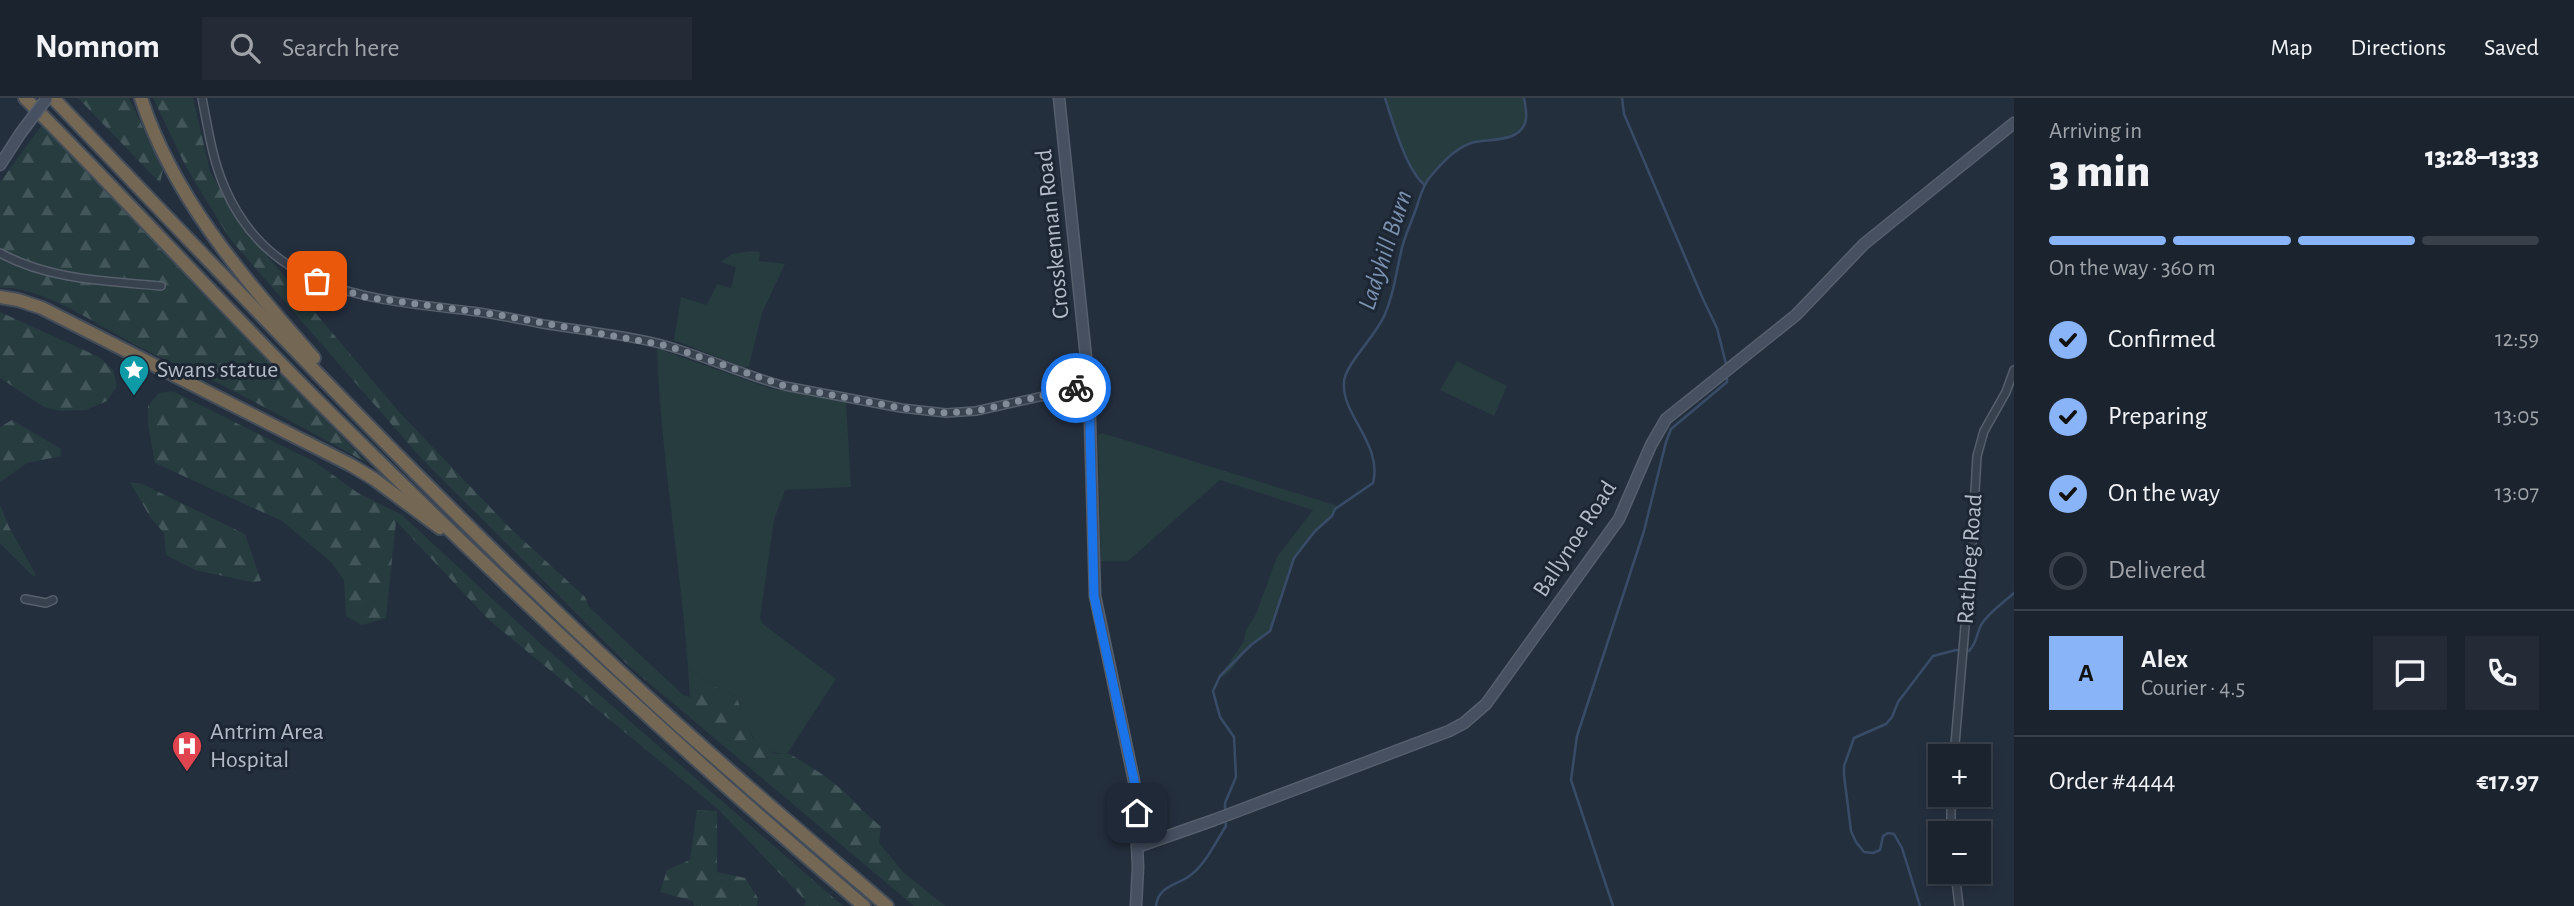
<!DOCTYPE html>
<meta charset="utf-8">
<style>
body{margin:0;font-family:"Alegreya Sans",sans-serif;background:#242b36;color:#f1f3f6;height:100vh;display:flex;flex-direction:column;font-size:26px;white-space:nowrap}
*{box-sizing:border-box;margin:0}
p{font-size:23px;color:#a0a4aa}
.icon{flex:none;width:38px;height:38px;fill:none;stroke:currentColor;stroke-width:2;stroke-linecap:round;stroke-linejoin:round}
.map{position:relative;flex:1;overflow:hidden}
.sheet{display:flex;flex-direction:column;background:#1b232e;width:560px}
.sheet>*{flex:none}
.controls{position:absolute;left:1928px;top:646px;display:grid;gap:14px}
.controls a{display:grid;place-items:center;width:63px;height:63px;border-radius:0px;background:#1b232e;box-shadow:0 4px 10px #0003,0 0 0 2px #39404a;font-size:35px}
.pin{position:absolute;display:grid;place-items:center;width:60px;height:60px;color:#fff;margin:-30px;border-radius:14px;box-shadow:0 4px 10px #0006}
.courier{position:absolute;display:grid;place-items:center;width:70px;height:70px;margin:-35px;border:5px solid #1a73e8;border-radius:50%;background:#fff;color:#222;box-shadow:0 2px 9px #0007}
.head em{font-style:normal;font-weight:800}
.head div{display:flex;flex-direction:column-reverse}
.head{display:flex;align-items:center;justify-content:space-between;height:119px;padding:0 35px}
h1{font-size:46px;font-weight:800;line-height:52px}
.bar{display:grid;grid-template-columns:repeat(4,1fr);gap:10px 7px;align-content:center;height:84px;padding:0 35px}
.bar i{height:9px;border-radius:5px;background:#39404a}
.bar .active{background:#8ab4f8}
.bar p{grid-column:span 4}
.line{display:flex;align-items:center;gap:18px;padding:0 35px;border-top:2px solid #39404a}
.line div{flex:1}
.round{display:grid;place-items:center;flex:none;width:74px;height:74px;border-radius:0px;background:#242b36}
ol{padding:0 35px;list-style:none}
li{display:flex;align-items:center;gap:21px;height:77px}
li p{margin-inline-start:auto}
li .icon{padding:7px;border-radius:50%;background:#8ab4f8;color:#111;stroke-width:4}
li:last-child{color:#a0a4aa}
li i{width:38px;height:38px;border:4px solid #39404a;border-radius:50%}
header{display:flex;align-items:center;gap:42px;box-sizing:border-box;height:98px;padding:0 35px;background:#1b232e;border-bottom:2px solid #39404a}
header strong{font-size:33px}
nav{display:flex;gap:38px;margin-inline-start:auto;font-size:24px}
.search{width:490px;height:63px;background:#242b36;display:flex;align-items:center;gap:18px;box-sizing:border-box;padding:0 24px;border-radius:0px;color:#a0a4aa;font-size:26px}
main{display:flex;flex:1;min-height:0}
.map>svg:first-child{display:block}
</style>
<header>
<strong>Nomnom</strong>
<div class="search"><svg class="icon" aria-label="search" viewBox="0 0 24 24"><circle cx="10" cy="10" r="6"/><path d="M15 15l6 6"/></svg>Search here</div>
<nav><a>Map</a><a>Directions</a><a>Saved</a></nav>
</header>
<main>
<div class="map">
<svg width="2014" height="808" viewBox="0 0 2014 808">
<defs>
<pattern id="forest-firs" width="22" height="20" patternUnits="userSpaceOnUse" patternTransform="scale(1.75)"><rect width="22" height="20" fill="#263c3f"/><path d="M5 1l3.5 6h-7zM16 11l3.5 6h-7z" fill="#435659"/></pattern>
</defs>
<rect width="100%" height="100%" fill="#242f3e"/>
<g fill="#263c3f">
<path d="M1384,0H1524L1526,22C1509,49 1492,37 1468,46C1452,53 1433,71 1425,87L1419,82L1393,29Z"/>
<path d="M752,153L760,154L759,163L785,166L762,215L749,268L745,270L674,242L681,199L707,207L717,186L731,190L736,169L721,164L732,156Z"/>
<path d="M659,251L769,290L846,304L851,389L785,392L774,422L760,520L763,526L836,581L787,656C749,656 748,624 736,598L721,593L688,569C680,463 661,359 657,252Z"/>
<path d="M1457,263L1507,288L1494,318L1440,292Z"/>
<path d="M1102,335L1338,408C1327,427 1308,439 1296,458C1283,478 1283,503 1274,524C1268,536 1260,538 1251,547C1240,557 1236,570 1223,579L1220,578L1244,543L1246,532L1256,516L1277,459L1313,412L1220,382L1128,463H1101L1098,337Z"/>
</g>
<g fill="url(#forest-firs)">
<path d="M78,0H129L163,72L160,85Z"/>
<path d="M153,0H193L210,73L236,121L400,315L511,431L585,499L589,509L683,597L690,599L688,569L721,593L736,598L752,639L774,656H790L825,678L846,695L862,712L881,729L879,745L903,774L945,808H914L630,569L421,360L230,141L186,69Z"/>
<path d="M42,27L367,365C316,336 263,308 210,281C191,272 171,265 151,255C110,236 45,187 0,190V84Z"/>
<path d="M0,214L99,259L113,272L117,288L107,303L86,312L60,313L44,309L0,280Z"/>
<path d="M172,293L315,364L358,395L402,417L542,547L843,808H804L806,803L719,712L488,521L396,423L386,520L362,527L346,518L344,482L331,464L282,423L155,365L148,327V308L159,295Z"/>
<path d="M12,322L61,351V358L27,365L0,384V329Z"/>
<path d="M130,384L142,386L245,436L261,483L252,484L195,472L166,457L164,435L150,419Z"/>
<path d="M0,407L9,429L36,477L33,478L0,445Z"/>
<path d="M697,712L717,713V774L745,780L758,800L757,808H694L693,803L660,794L667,772L690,762Z"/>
</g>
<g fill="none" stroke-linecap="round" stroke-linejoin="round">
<g stroke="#394c67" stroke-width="2.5">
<path d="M1385,0C1392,22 1407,74 1425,87"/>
<path d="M1622,0L1624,16L1703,201L1717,230L1726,266"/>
<path d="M1225,710V705L1236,679L1234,639L1220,619L1213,593L1220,578L1251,547L1270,533L1294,460L1315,433L1332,418L1335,411L1373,385C1383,346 1341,317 1344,284C1345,266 1377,237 1385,216C1394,196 1396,175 1401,154C1404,139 1412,123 1417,108C1420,99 1423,87 1430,79C1441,66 1454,51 1471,45C1487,40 1522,46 1526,21C1527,15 1525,6 1524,0"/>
<path d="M1156,808C1158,789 1174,788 1188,779C1205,768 1215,745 1226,728L1225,722"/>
<path d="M1613,808L1571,682L1577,638L1644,433L1666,344L1671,331L1727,284V281"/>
<path d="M1920,808L1902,750L1894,736L1888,735L1883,738L1880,752L1873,755L1864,754L1856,744L1851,733L1844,677V668L1854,640L1886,626L1892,619L1898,604L1933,558L1956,552L1969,553C1977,545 1976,537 1981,527C1989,514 2003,505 2014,495"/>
</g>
<g stroke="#565f6c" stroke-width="10">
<g id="street">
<path d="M202,0C208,30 212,60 224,88C269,195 370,201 470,213C495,216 519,221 543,226C575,231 606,235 638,241C689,250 735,275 785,288L901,310L946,315L976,313L1089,288"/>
<path d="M0,155C50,182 106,183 161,188"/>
<path d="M25,501L46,505L53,502"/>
<path d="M1954,658L1972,446L1977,358L1984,333L2006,294L2014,272"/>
<path d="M1951,696V735"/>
<path d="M1955,774L1959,808"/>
</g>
</g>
<g stroke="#565f6c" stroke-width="13">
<g id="secondary">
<path d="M1059,0L1089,288L1095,498L1134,683L1138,769L1136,808"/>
<path d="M0,67L20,36"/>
<path d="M1137,749L1214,722L1449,633L1464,625L1486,606L1619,421L1651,347L1666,321L1796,217L1864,146L2014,25"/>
</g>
</g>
<g stroke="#434c59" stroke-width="16">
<g id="highway">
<path d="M25,0C126,101 222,207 322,307C497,481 676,649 864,808"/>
<path d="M53,0C250,205 444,413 654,605C730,675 809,741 887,808"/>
<path d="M141,0C174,102 245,181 314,260"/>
<path d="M0,199L18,202L42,210L351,367L374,381L440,430"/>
</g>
</g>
<use href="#street" stroke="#38414e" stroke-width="7"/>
<use href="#secondary" stroke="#465061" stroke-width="10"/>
<use href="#highway" stroke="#746855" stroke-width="12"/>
<g stroke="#565f6c" stroke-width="13" stroke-linecap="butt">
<path id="secondary-bridge" d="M20,36L47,0"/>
</g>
<use href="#secondary-bridge" stroke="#465061" stroke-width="10"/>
</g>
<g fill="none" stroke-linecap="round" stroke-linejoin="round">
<path stroke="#828b98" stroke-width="7" stroke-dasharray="0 12.6" d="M317,183L365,199L500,217L668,248L785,288L901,310L946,315L976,313L1076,290"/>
<path stroke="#1a73e8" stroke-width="9" d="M1076,290L1089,288L1094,498L1134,682L1137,715"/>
</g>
<defs>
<g id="sight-pin" transform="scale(1.575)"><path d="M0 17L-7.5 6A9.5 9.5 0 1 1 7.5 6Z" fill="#0f9aa8" stroke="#1d2633"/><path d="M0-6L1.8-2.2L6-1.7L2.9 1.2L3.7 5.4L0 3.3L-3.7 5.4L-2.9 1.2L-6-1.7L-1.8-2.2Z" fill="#fff"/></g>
<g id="hospital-pin" transform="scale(1.575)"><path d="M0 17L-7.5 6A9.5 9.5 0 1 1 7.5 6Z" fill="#e0444e" stroke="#1d2633"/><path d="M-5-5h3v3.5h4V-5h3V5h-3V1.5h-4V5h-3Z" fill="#fff"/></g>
</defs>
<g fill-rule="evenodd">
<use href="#sight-pin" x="134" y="272"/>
<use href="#hospital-pin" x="187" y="648"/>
</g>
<g text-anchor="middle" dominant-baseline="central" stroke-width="6" stroke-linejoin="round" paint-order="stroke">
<g font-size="24" fill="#b4bcc9" stroke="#1d2633">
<text transform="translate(1053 136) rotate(-96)">Crosskennan Road</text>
<text transform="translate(1575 441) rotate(-57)">Ballynoe Road</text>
<text transform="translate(1970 461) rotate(-86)">Rathbeg Road</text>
</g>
<g font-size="24" fill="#b4bcc9" stroke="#1d2633" text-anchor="start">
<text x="157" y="272">Swans statue</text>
<text x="210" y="634">Antrim Area<tspan x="210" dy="28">Hospital</tspan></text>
</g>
<g font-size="26" font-style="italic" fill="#7c92b1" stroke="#1d2633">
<text transform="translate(1385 152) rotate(-72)">Ladyhill Burn</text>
</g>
</g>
</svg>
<div class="controls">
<a>+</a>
<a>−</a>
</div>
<div class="pin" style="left:317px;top:183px;background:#ea580c"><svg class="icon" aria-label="bag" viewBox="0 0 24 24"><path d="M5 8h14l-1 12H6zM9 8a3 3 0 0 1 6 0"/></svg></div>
<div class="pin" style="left:1137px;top:715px;background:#1f2937"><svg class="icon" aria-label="home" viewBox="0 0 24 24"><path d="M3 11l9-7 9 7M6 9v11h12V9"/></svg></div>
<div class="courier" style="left:1076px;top:290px"><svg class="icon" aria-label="bike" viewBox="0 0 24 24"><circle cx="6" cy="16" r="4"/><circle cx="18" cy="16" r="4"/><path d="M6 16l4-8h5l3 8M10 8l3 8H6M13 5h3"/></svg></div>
</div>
<section class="sheet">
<div class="head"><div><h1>3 min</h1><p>Arriving in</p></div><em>13:28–13:33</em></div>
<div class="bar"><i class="active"></i><i class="active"></i><i class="active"></i><i></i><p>On the way · 360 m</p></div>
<ol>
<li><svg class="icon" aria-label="check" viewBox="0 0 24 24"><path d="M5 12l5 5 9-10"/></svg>Confirmed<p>12:59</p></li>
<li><svg class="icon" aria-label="check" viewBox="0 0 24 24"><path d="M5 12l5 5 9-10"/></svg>Preparing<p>13:05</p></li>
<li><svg class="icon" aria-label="check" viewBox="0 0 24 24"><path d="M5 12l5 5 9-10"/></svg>On the way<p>13:07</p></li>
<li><i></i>Delivered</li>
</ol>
<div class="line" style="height:126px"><b class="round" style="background:#8ab4f8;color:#111">A</b><div><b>Alex</b><p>Courier · 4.5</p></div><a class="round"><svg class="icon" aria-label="chat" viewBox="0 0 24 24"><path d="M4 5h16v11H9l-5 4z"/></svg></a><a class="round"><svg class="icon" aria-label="phone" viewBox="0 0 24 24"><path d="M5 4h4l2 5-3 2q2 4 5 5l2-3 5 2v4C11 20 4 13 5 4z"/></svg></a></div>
<div class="line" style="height:91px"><div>Order #4444</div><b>€17.97</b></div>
</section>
</main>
